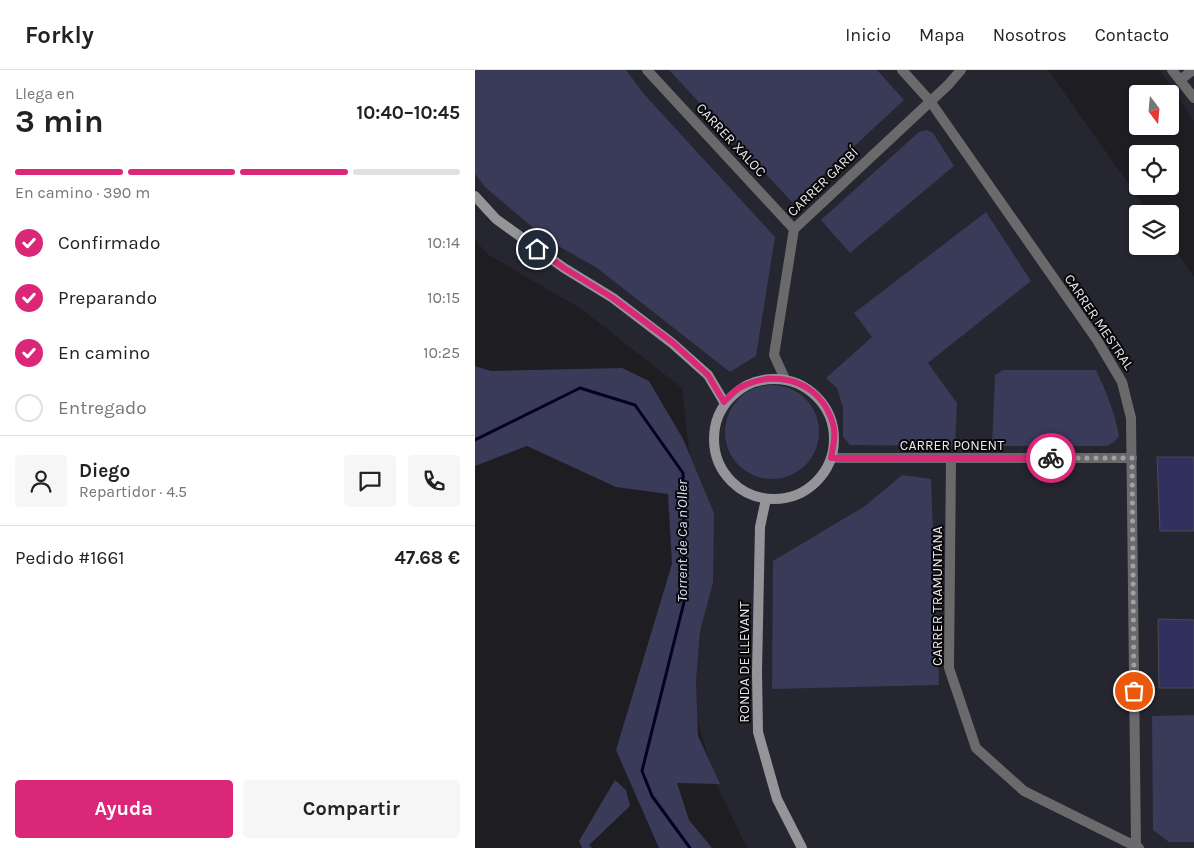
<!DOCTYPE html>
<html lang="es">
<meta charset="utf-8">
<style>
body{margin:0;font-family:Karla,sans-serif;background:#f6f6f6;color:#222;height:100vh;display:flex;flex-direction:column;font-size:19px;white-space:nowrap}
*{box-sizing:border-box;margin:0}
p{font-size:16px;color:#767676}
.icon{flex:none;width:28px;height:28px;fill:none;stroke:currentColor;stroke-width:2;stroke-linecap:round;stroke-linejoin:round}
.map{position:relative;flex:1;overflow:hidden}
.side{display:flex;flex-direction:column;background:#fff;width:475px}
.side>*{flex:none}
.needle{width:32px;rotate:164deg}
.buttons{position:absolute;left:654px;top:15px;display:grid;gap:10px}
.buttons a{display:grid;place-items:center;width:50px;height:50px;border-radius:5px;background:#fff;box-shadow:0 1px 4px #0004;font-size:25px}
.pin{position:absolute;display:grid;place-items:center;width:42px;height:42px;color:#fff;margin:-21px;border:2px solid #fff;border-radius:50%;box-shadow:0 1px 5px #0007}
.courier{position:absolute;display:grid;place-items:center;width:50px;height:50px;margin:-25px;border:4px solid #db2777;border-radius:50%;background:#fff;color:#222;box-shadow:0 1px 6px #0007}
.headline em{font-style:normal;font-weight:700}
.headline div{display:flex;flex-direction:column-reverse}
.headline{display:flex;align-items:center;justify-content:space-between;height:85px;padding:0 15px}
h1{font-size:32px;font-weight:700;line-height:38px}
.bar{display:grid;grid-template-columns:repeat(4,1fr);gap:8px 5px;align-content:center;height:60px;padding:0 15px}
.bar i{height:6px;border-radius:4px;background:#e0e0e0}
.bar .active{background:#db2777}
.bar p{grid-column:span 4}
.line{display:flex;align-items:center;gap:12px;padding:0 15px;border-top:1px solid #e0e0e0}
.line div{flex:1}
.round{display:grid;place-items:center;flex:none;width:52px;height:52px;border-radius:5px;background:#f6f6f6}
ol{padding:0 15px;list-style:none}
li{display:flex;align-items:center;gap:15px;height:55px}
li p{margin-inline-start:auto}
li .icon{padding:5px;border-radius:50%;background:#db2777;color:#fff;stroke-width:4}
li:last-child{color:#767676}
li i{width:28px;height:28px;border:2px solid #e0e0e0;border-radius:50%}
.button{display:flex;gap:10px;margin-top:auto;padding:10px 15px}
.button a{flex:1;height:58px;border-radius:5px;background:#db2777;color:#fff;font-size:20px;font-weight:700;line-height:58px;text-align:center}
.button a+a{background:#f6f6f6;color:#222}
header{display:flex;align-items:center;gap:30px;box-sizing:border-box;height:70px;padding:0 25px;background:#fff;border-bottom:1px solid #e0e0e0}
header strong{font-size:24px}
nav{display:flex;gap:28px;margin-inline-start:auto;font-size:18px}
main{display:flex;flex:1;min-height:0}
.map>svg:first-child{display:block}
</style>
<header>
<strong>Forkly</strong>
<nav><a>Inicio</a><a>Mapa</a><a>Nosotros</a><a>Contacto</a></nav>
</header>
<main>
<section class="side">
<div class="headline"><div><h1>3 min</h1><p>Llega en</p></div><em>10:40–10:45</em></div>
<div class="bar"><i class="active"></i><i class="active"></i><i class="active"></i><i></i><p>En camino · 390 m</p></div>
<ol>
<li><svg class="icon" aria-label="check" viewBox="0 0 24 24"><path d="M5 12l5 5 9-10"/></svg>Confirmado<p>10:14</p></li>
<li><svg class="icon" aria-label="check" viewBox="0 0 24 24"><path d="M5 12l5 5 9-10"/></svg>Preparando<p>10:15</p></li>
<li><svg class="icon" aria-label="check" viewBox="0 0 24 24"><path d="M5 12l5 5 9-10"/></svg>En camino<p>10:25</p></li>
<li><i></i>Entregado</li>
</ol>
<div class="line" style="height:90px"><a class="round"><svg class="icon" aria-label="person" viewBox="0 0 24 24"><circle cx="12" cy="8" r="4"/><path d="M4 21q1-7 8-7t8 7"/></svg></a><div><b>Diego</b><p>Repartidor · 4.5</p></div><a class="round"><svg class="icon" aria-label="chat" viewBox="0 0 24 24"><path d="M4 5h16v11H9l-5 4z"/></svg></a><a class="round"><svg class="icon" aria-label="phone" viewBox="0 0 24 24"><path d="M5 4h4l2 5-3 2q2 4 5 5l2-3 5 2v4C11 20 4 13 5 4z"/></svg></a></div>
<div class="line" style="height:65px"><div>Pedido #1661</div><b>47.68 €</b></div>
<div class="button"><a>Ayuda</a><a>Compartir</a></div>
</section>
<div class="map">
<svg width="719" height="778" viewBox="0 0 719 778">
<rect width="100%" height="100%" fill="#1e1e22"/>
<g fill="#25262f">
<path d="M0,0H573L675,144H662V176H695V173L719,207V778H272L240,712L219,637L217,407L207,318L105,238L12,184L0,169Z"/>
<path d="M685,0H719V51Z"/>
</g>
<g fill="#3a3a59">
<path d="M0,0H151L168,23L300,167L281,286L255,302L122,198L71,169L10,117L0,104Z"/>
<path d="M194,0H402L429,30L318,133Z"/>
<path d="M452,60L458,63L479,96L375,183L346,150L444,62Z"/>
<path d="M511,142L556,211L453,293L482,333L480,376L375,375L368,367V338L362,318L351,308L397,267L379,243Z"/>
<path d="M0,296L16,301L147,298L174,311L208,369L239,443L238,513L225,561L221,611L223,666L245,714L202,713L214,750L237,778H184L141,680L197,494L193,424L141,417L52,376L0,396Z"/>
<path d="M528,300H621C631,321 640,343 644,366L639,372L632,376H517L520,305Z"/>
<circle cx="297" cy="362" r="47"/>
<path d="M427,405L456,409L464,615L297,619L298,491L390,436Z"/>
<path d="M719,645V772H694L678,760L677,646Z"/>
<path d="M140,710L151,720L155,736L114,775L117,778H107L104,771Z"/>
</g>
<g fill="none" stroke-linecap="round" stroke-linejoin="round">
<path stroke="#060024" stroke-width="3" d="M0,370L105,318L160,335L208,403L210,528L167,701L177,726L215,778"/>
</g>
<g fill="#32305e" stroke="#4b4b50">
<path d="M682,387H719V461H685Z"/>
<path d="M683,549L719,550V618H684Z"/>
</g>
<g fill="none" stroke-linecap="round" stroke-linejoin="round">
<g stroke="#6a6a6c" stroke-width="10">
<path d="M172,0L319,159"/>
<path d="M427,0L455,31L622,270L647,312L656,348L661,776"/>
<path d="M697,0L719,28"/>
<path d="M705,10L718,0"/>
<path d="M310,309L299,285L319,159L473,15L486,0"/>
<path d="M356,388H657"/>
<path d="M476,388L474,598L501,678L549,721L664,778"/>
</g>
<g stroke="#959599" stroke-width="10">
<path d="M0,126L21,149L89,198L138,228L197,273L233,305L249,332"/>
<circle cx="299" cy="369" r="60"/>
<path d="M291,429L285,457L282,602L283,662L302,729L327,778"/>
</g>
</g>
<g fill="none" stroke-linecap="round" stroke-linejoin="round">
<path stroke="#a1a1a5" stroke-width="5" stroke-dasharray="0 9" d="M576,388H657L659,621"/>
<path stroke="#db2777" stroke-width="6" d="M62,179L89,198L138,228L198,273L233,305L249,332C254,327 260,320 266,317C303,298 346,312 358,354C361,366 358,377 356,388H576"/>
</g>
<g text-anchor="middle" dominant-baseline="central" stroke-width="4" stroke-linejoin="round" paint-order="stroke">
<g font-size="14" fill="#e8e8eb" stroke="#08080a">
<text transform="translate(256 70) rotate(47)">CARRER XALOC</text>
<text transform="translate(348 112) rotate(-44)">CARRER GARBÍ</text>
<text transform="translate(624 252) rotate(56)">CARRER MESTRAL</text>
<text x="477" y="375">CARRER PONENT</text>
<text transform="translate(462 526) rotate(-90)">CARRER TRAMUNTANA</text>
<text transform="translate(269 592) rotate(-90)">RONDA DE LLEVANT</text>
</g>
<g font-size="15" font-style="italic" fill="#d9dafa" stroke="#08080a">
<text transform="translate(207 471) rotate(-90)">Torrent de Ca n'Oller</text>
</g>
</g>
</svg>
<div class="buttons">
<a><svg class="needle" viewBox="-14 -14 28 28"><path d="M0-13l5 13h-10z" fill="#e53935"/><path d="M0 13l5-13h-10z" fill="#767676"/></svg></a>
<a><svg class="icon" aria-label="locate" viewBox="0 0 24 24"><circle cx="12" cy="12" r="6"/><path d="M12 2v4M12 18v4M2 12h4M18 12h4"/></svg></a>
<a><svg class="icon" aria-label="layers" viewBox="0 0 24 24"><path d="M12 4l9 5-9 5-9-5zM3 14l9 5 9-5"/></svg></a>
</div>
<div class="pin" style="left:659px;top:621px;background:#ea580c"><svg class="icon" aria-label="bag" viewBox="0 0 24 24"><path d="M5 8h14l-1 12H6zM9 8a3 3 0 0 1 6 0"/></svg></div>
<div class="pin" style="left:62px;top:179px;background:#1f2937"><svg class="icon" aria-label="home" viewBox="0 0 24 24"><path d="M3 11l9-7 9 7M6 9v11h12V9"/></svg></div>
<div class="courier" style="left:576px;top:388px"><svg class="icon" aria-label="bike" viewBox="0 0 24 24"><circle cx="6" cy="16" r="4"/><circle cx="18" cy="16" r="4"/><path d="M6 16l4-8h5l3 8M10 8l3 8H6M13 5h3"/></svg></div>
</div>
</main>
